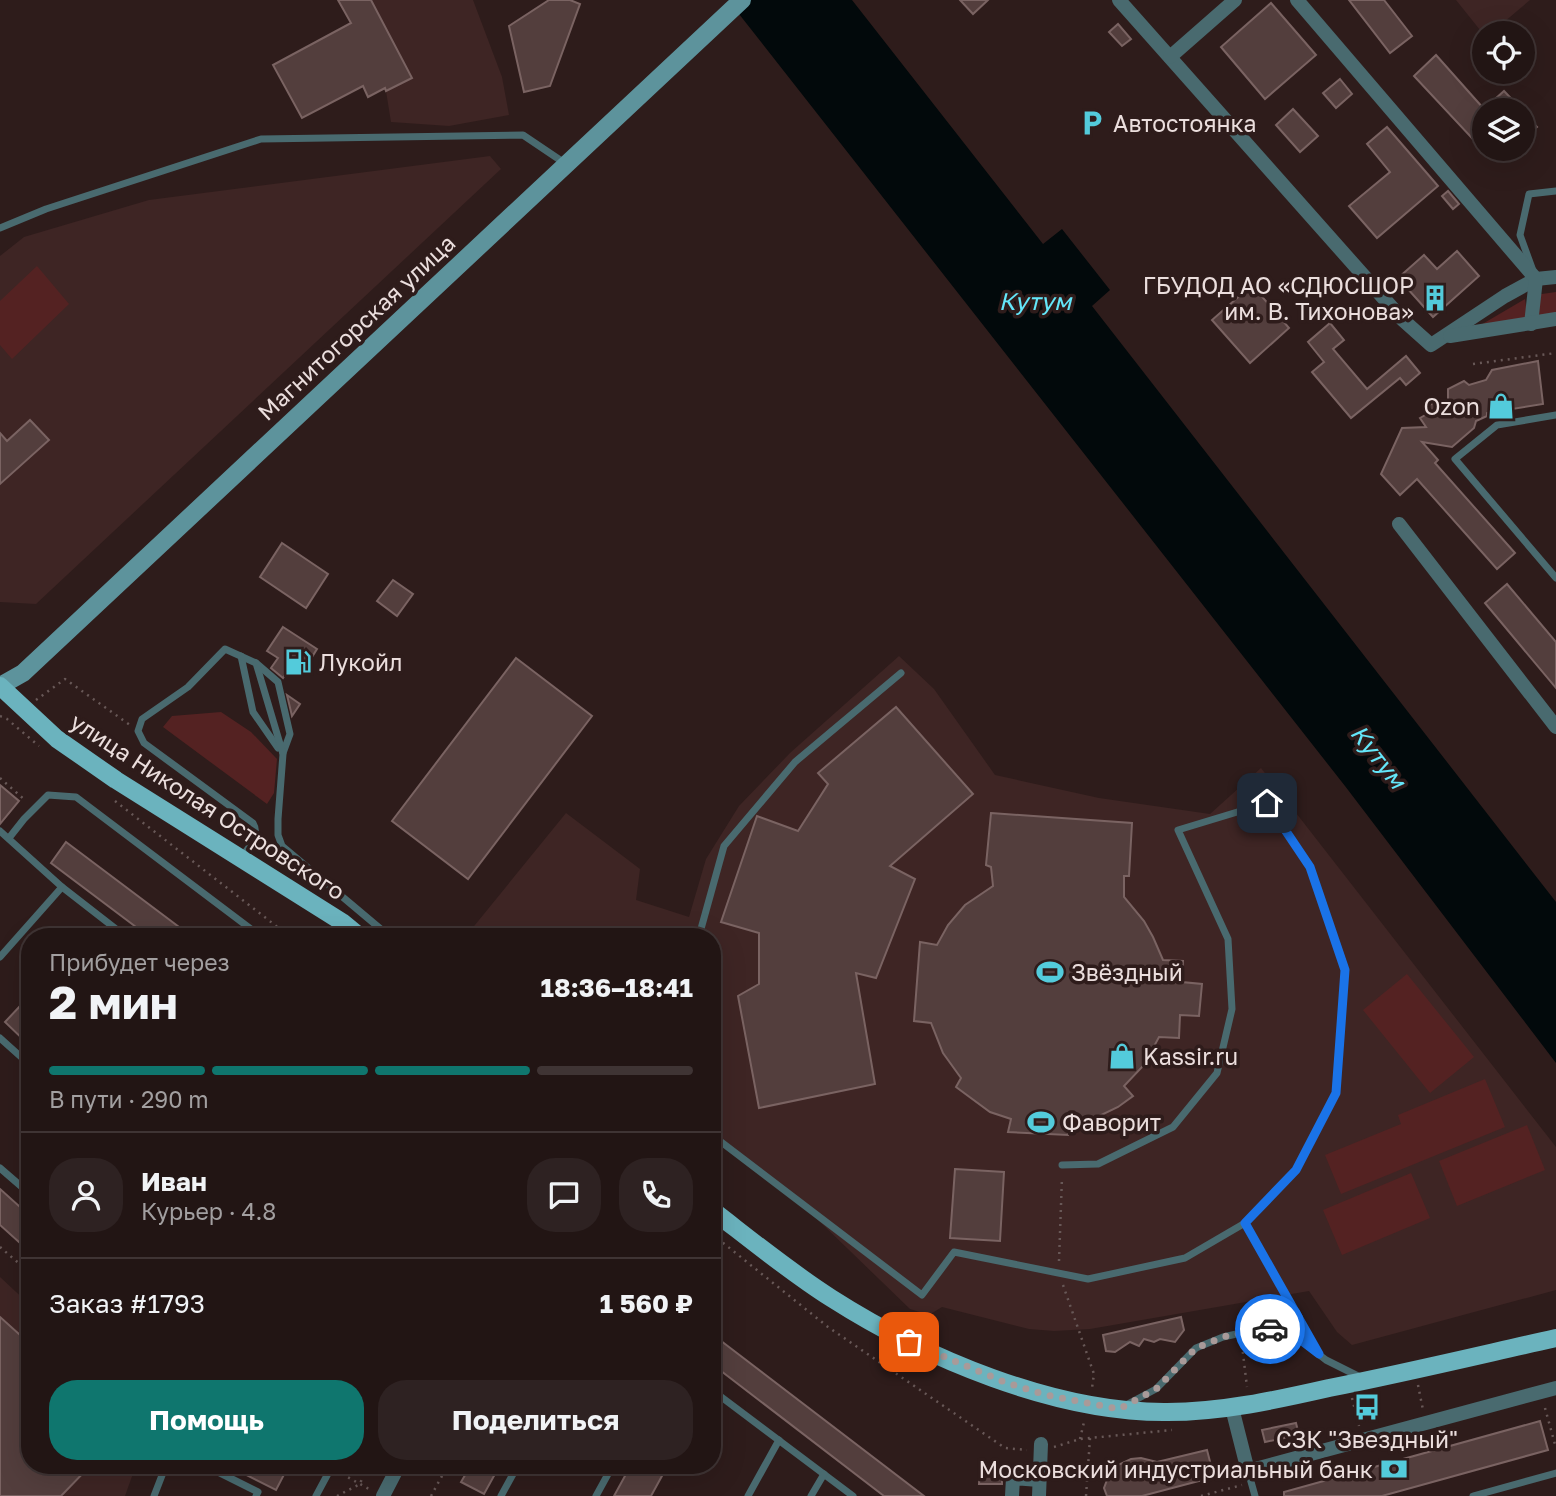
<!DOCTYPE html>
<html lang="ru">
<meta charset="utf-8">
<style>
body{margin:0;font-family:"Golos Text",sans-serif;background:#2e2222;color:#f1f3f6;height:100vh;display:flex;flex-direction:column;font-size:26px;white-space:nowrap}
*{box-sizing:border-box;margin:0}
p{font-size:23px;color:#a29fa0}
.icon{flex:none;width:38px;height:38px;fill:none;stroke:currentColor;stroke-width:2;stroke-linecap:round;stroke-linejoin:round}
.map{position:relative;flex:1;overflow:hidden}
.panel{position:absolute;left:21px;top:928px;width:700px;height:546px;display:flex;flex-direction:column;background:#221514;border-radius:28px;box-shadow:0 7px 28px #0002,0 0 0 2px #3f3434}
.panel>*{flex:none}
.fabs{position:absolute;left:1472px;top:21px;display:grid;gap:14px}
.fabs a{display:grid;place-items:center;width:63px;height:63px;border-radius:50%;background:#221514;box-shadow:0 7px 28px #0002,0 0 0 2px #3f3434;font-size:35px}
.pin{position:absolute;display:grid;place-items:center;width:60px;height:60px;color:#fff;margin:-30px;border-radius:14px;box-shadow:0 4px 10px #0006}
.courier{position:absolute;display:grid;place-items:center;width:70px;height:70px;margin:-35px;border:5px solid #1a73e8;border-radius:50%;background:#fff;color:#222;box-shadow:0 2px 9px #0007}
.headline em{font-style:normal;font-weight:700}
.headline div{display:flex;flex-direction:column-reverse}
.headline{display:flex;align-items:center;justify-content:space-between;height:119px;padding:0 28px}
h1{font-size:46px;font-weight:700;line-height:52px}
.bar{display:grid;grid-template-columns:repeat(4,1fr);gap:10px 7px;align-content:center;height:84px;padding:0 28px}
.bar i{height:9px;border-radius:5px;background:#3f3434}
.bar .on{background:#0f766e}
.bar p{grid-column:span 4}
.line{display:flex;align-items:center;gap:18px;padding:0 28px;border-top:2px solid #3f3434}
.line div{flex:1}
.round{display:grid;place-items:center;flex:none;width:74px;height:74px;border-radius:28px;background:#2e2222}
.button{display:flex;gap:14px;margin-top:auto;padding:14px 28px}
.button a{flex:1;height:80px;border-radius:28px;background:#0f766e;color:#fff;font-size:28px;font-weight:700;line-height:80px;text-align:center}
.button a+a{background:#2e2222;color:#f1f3f6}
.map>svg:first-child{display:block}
</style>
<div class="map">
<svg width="1556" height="1496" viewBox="0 0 1556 1496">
<rect width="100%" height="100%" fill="#2e1c1b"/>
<g fill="#3e2524">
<path d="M338,0H473L502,77L509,115L449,126L391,122L386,91Z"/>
<path d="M1456,0H1530L1491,33H1484V35Z"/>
<path d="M490,156L501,169L36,604L0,602V256L24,237L149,200Z"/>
<path d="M899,656L934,689L995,775L1099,798L1210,814L1261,768L1556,1147V1290L1352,1345L1337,1332L1309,1291L1090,1329L1054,1331L1029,1329L942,1307L929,1315L910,1309L818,1220L712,1135V936H466L566,813L640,869L636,900L689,917L706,859L739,806L790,753Z"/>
<path d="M0,1277L30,1305V1465H136L125,1496H0Z"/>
</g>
<g fill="#542222">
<path d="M37,266L69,304L12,359L0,345V301Z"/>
<path d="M1556,292V313L1538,316L1535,295Z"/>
<path d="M1525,299L1528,320L1479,326Z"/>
<path d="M221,712L251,732L277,759L274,793L267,804L163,727L172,716Z"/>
<path d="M1407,974L1474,1057L1430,1093L1363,1010Z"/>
<path d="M1485,1079L1505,1127L1341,1194L1325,1155L1401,1124L1398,1115Z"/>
<path d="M1527,1125L1545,1170L1457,1206L1439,1161Z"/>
<path d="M1411,1173L1430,1218L1342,1255L1323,1210Z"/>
</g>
<path fill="#02090b" d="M728,0H852L1043,244L1062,229L1110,290L1092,306L1556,902V1063L1345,786Z"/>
<g fill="#533e3d" stroke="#7a6362" stroke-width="2">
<path d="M338,0H371L412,78L386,91L385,88L368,97L363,86L302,118L273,65L351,23Z"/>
<path d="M549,0H570L580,4L550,86L524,92L509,26Z"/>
<path d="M960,0H988L973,14Z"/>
<path d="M1349,0H1384L1412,36L1390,53Z"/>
<path d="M1271,3L1316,55L1265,99L1221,47Z"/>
<path d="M1118,24L1131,39L1122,46L1109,32Z"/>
<path d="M1436,55L1484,109L1504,91L1522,110H1484V151L1414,76Z"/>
<path d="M1340,79L1352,94L1336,108L1323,93Z"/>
<path d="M1293,109L1318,136L1300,152L1276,125Z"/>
<path d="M1522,111L1537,127L1522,141Z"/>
<path d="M1387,127L1438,186L1377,238L1349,206L1390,172L1367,144Z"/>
<path d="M1448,191L1459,204L1453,209L1442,196Z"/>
<path d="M1457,251L1479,276L1433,317L1398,278L1424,255L1437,269Z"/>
<path d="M1252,285L1289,328L1250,363L1212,320Z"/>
<path d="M1330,323L1344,340L1333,349L1367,389L1406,356L1420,373L1406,385L1400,378L1351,418L1312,372L1324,362L1308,342Z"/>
<path d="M1538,361L1543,404L1487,413V416L1476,421L1474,428L1452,447L1422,442L1438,460L1435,463L1515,553L1497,569L1417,479L1400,495L1381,474L1402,428L1426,427L1420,418L1427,414L1424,410L1435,401L1448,407V389L1464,381L1469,385L1486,380L1492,370Z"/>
<path d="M30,420L49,440L0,484V433L7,441Z"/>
<path d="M282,543L328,574L306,608L260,577Z"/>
<path d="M393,580L413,594L397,616L377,601Z"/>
<path d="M1507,584L1556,642V688L1485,603Z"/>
<path d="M283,627L317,649L302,673L291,666L283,678L271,668L278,658L267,651Z"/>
<path d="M516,658L592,716L468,879L392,821Z"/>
<path d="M287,695L300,704L292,716Z"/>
<path d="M896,707L973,794L890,866L915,879L876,978L856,973L875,1084L759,1108L738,996L759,984V933L721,922L757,816L798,831L828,784L818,773Z"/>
<path d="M0,785L19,801L0,824Z"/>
<path d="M991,813L1132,823L1129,876H1124V897L1144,921L1153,937L1163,960L1183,961L1182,982L1202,984L1199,1016L1180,1015L1179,1038L1159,1037L1144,1065L1124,1086L1133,1096L1118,1107L1093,1119L1068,1123V1135L1008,1132L1011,1119L990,1112L956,1087L961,1078L943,1053L931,1023L914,1021L920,942L937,945L948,925L965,905L993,886L991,867L986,865Z"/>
<path d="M66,842L191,936H148L51,863Z"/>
<path d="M22,1004L30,1011V1046L5,1022Z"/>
<path d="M955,1169L1004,1172L1000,1241L950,1238Z"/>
<path d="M0,1189L30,1216V1252L0,1225Z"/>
<path d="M0,1317L30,1344V1465H91L61,1496H0Z"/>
<path d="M1181,1317L1184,1330L1175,1342L1160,1339L1154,1342L1144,1339L1139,1346L1130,1342L1115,1352L1106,1351L1103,1335Z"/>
<path d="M712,1334L924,1496H884L712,1364Z"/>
<path d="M1540,1421L1548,1450L1382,1496H1284V1492Z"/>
<path d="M1296,1423L1299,1435L1265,1442L1262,1430Z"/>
<path d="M1207,1450L1214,1477L1142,1496H1107L1104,1488L1107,1480L1110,1471L1120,1464L1131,1459L1141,1458L1157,1462Z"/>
<path d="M227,1465H289L276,1490Z"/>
<path d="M471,1465H500L484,1494L461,1482Z"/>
<path d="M631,1465H668L651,1496H614Z"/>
<path d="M980,1471L1002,1472V1484H979Z"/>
</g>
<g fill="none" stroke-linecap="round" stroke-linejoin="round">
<g stroke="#685857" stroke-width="2.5" stroke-dasharray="2 5" stroke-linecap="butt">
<path d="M1473,364L1556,353"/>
<path d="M36,700L65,679L130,725"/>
<path d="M0,716L7,719L39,746"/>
<path d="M0,778L26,801"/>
<path d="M115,801L289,936"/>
<path d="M712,1234L828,1327L1005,1448L1027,1450"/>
<path d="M0,1247L30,1273"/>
<path d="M1059,1261L1062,1177"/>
<path d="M1063,1285L1094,1374L1092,1388"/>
<path d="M1242,1345L1247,1387"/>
<path d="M1418,1385L1423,1410"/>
<path d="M1352,1398L1359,1426"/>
<path d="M1545,1408L1556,1448"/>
<path d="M1080,1439L1084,1422"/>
<path d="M1054,1447L1080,1439L1172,1430"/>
<path d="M342,1474L369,1489"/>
<path d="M337,1496L360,1484L367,1465"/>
<path d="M431,1496L448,1465"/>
<path d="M1086,1496L1090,1438"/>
<path d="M1201,1496L1242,1485"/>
</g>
<g stroke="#496a6f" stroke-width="7">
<path d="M0,228L46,209L261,139L523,135L566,164"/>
<path d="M1532,268L1520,235L1529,194L1556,191"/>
<path d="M1556,415L1497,425L1455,459L1556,578"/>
<path d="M241,656L253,712L278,748"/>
<path d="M256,663L278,682L290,734L283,753"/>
<path d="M0,831L62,887"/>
<path d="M9,838L24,819L48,795L76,797L260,936"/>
<path d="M241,859C248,847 261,836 253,823L144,743L138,731L142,719L188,687L225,649L256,663L283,754L278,819V835L282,846L389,936"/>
<path d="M333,936L342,923"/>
<path d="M699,936L724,846L795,762L901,673"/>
<path d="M0,957L62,887L125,936"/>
<path d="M0,1038L30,1065"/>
<path d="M712,1135L922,1295L954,1252L1088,1279L1185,1258L1245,1223L1296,1170L1336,1093L1345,969L1310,867L1267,803L1178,830L1228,939L1232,1009L1217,1073L1173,1127L1098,1164L1062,1165"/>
<path d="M0,1168L30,1194"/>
<path d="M1245,1223L1317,1350"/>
<path d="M712,1390L853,1496"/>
<path d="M1124,1406L1156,1389L1196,1348L1223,1337L1259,1329L1285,1328L1326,1360L1360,1377"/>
<path d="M204,1465L258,1492L256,1496"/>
<path d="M1248,1471L1255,1496"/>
<path d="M154,1496L166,1465"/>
<path d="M316,1496L331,1468L328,1465"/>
<path d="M501,1496L518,1465"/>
<path d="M596,1496L613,1465"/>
<path d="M748,1496L779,1440"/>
<path d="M811,1496L824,1474"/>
<path d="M1473,1496L1556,1473"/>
</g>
<g stroke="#496a6f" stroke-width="14">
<path d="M1119,0L1403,320L1431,345L1505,296L1536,279L1556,277"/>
<path d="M1297,0L1536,279L1531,324"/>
<path d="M1170,57L1235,0"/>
<path d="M1450,336L1556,319"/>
<path d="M1399,524L1556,727"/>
<path d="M1232,1408L1248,1471L1556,1388"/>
<path d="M383,1496L399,1465"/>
<path d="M1012,1496L1013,1478L1039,1480"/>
<path d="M1039,1496L1041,1444"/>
</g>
<path stroke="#5d939c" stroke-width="18" d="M0,686L23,673L742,0"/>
<g stroke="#6bb3be" stroke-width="18">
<path d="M0,686L57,739L116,780L342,922L359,936"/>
<path d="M712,1210C751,1240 790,1272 831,1298C925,1358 1055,1413 1167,1412C1222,1412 1276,1400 1329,1388C1405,1373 1480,1355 1556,1338"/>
</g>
</g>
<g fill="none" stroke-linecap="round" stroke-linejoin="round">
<path stroke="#a99a99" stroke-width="7" stroke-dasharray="0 12.6" d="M909,1342L1007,1383L1046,1395L1119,1409L1156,1389L1196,1348L1223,1337L1259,1329H1270"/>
<path stroke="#1a73e8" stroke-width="9" d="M1267,803L1310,867L1345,970L1336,1093L1296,1170L1245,1223L1319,1354L1285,1328L1270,1329"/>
</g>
<defs>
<g id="parking-bare" transform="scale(2.1)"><path d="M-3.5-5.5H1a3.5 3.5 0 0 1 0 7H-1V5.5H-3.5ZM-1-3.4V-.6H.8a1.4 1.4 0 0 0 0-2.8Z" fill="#53cbdb" stroke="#2e1c1b" stroke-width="2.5" paint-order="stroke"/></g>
<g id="building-bare" transform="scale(2.1)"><path d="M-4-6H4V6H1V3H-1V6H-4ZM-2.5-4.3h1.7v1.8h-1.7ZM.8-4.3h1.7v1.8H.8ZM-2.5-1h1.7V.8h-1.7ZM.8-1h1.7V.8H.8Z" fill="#53cbdb" stroke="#2e1c1b" stroke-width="2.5" paint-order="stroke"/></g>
<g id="shop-bare" transform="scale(2.1)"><path d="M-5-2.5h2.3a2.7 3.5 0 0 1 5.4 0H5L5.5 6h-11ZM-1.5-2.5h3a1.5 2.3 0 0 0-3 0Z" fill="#53cbdb" stroke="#2e1c1b" stroke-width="2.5" paint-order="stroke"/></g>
<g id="fuel-bare" transform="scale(2.1)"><path d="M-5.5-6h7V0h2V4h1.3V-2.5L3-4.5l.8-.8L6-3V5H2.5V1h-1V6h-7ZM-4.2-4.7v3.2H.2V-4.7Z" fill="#53cbdb" stroke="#2e1c1b" stroke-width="2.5" paint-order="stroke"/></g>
<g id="stadium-bare" transform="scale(2.1)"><path d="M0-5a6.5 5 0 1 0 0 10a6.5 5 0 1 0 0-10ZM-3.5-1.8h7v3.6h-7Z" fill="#53cbdb" stroke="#2e1c1b" stroke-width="2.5" paint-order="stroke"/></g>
<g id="bus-bare" transform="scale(2.1)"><path d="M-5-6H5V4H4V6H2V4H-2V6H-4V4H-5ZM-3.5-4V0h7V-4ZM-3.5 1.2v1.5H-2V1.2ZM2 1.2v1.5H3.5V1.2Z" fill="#53cbdb" stroke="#2e1c1b" stroke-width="2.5" paint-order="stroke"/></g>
<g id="bank-bare" transform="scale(2.1)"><path d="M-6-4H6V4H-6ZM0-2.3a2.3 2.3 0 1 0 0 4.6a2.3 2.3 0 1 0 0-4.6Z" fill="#53cbdb" stroke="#2e1c1b" stroke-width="2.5" paint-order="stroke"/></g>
</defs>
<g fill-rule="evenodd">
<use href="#parking-bare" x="1092" y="123"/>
<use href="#building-bare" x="1435" y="298"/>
<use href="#shop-bare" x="1501" y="406"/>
<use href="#fuel-bare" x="298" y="662"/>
<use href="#stadium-bare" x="1050" y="972"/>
<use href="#shop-bare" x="1122" y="1056"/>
<use href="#stadium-bare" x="1041" y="1122"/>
<use href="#bus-bare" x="1367" y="1407"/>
<use href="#bank-bare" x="1394" y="1469"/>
</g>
<g text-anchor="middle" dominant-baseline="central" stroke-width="7" stroke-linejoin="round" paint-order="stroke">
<g font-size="23" fill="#ebdedd" stroke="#2e1c1b" text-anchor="start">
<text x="1113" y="123">Автостоянка</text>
<text x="1414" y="285" text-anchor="end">ГБУДОД АО «СДЮСШОР<tspan x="1414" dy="26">им. В. Тихонова»</tspan></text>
<text x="1480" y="406" text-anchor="end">Ozon</text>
<text x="319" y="662">Лукойл</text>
<text x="1071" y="972">Звёздный</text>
<text x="1143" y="1056">Kassir.ru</text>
<text x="1062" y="1122">Фаворит</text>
<text x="1367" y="1439" text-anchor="middle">СЗК "Звездный"</text>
<text x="1373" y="1469" text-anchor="end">Московский индустриальный банк</text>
</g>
<g font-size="23" fill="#ebdedd" stroke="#2e1c1b">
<text transform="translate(356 327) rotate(-43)">Магнитогорская улица</text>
<text transform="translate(208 806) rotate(33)">улица Николая Островского</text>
</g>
<g font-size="24" font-style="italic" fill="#64e7fa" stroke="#2e1c1b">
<text x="1035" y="300">Кутум</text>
<text transform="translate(1379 756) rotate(52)">Кутум</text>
</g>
</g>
</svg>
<div class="fabs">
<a><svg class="icon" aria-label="locate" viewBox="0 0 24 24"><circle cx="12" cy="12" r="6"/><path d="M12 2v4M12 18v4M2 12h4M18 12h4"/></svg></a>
<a><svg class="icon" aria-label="layers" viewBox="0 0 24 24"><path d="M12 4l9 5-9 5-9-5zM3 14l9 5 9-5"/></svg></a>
</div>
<div class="pin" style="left:909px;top:1342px;background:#ea580c"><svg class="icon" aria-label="bag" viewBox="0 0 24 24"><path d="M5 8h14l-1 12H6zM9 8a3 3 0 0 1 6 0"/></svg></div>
<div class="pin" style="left:1267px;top:803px;background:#1f2937"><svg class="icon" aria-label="home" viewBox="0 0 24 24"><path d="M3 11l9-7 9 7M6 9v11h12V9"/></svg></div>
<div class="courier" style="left:1270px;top:1329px"><svg class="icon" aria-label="car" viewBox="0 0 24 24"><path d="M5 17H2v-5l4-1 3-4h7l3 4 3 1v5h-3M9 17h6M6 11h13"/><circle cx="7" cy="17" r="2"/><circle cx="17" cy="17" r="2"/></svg></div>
<section class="panel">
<div class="headline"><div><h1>2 мин</h1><p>Прибудет через</p></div><em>18:36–18:41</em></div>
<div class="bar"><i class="on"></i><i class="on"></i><i class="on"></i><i></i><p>В пути · 290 m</p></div>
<div class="line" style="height:126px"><a class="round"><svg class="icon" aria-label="person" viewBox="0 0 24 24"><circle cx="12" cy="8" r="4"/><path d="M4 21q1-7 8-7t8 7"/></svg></a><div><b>Иван</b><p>Курьер · 4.8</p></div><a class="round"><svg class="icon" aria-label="chat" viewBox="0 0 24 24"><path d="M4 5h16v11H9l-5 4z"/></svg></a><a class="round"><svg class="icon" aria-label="phone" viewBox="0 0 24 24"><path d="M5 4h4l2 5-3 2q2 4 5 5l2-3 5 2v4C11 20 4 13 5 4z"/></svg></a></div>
<div class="line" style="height:91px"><div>Заказ #1793</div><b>1 560 ₽</b></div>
<div class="button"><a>Помощь</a><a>Поделиться</a></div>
</section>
</div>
